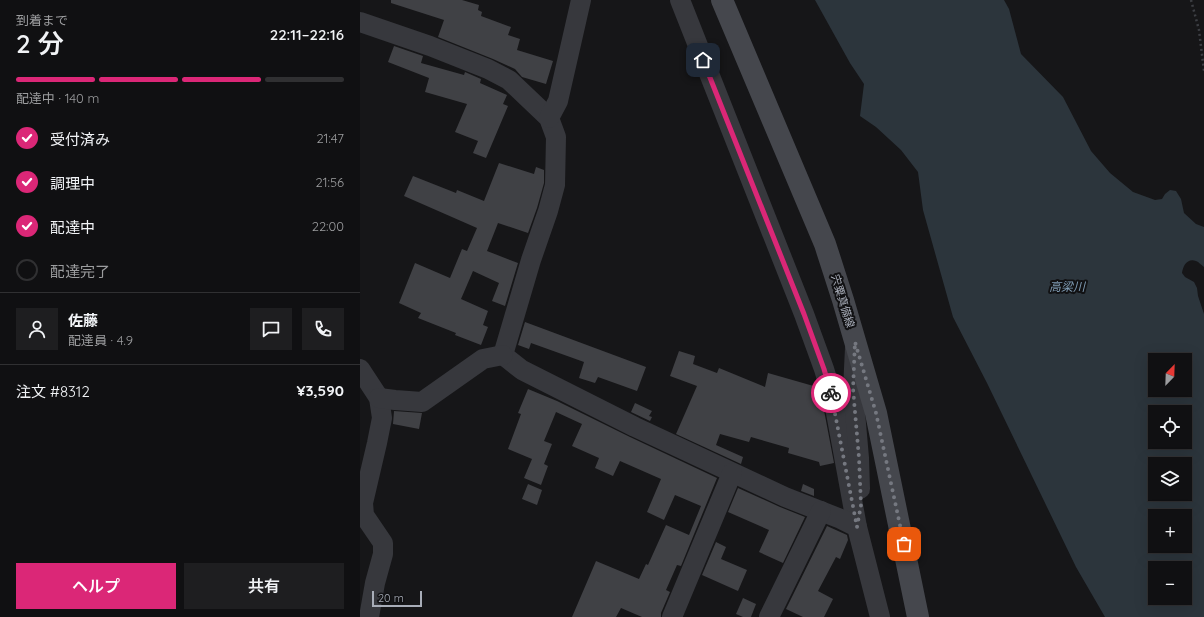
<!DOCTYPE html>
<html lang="ja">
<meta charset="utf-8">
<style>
body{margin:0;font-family:Quicksand,"Noto Sans JP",sans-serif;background:#1e1e20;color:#f1f3f6;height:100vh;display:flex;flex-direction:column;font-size:15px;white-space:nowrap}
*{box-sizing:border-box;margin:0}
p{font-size:13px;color:#9c9d9f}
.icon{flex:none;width:22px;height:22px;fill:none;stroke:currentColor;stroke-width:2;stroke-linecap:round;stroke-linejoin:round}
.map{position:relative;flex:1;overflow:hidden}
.details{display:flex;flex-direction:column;background:#101012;width:360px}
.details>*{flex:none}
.needle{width:26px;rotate:23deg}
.controls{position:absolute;left:788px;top:353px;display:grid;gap:8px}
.controls a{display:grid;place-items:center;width:44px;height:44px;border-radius:0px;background:#101012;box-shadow:0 4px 16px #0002,0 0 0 1px #303032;font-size:20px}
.scale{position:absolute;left:12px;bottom:10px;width:50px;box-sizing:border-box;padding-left:4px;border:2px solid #a8adb8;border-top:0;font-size:11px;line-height:14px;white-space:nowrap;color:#a8adb8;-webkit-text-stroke:3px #111113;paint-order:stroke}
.pin{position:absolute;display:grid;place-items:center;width:34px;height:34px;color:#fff;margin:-17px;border-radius:8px;box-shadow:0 2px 6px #0006}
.courier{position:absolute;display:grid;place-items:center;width:40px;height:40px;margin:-20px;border:3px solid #db2777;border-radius:50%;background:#fff;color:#222;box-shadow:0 1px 5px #0007}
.headline em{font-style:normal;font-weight:600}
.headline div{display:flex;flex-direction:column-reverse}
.headline{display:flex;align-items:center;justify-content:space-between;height:68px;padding:0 16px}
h1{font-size:26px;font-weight:600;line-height:30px}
.bar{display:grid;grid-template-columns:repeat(4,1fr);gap:6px 4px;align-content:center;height:48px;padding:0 16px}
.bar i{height:5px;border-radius:3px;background:#303032}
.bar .selected{background:#db2777}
.bar p{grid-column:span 4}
.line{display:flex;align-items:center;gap:10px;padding:0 16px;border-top:1px solid #303032}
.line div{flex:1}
.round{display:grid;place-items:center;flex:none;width:42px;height:42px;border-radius:0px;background:#1e1e20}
ol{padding:0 16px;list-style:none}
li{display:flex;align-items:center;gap:12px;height:44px}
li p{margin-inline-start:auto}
li .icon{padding:4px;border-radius:50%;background:#db2777;color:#fff;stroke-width:4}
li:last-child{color:#9c9d9f}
li i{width:22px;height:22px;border:2px solid #303032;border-radius:50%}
.primary-button{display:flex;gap:8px;margin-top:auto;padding:8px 16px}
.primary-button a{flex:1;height:46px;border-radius:0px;background:#db2777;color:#fff;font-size:16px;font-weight:600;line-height:46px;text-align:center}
.primary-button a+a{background:#1e1e20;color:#f1f3f6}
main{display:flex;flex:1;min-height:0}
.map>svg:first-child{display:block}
</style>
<main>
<section class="details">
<div class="headline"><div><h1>2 分</h1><p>到着まで</p></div><em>22:11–22:16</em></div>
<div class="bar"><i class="selected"></i><i class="selected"></i><i class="selected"></i><i></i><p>配達中 · 140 m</p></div>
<ol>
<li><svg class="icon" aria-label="check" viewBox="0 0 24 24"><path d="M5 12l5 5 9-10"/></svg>受付済み<p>21:47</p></li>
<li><svg class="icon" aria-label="check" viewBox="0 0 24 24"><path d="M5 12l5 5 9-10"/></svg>調理中<p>21:56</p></li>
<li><svg class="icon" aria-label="check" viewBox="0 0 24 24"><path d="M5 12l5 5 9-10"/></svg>配達中<p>22:00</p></li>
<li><i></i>配達完了</li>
</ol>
<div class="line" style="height:72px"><a class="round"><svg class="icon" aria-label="person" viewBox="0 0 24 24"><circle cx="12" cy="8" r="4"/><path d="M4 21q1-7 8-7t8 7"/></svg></a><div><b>佐藤</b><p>配達員 · 4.9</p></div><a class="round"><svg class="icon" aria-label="chat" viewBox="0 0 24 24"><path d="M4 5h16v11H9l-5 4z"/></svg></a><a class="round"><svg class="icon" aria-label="phone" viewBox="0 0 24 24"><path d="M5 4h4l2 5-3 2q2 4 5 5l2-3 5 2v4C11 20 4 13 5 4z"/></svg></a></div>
<div class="line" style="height:52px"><div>注文 #8312</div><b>¥3,590</b></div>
<div class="primary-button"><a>ヘルプ</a><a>共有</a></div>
</section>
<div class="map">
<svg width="844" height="617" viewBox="0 0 844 617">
<rect width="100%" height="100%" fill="#161618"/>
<path fill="#2c353c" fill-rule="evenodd" d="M455,0H644L649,9L661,54L703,97L731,151L750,173L773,192L795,200L802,199L805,194L810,190L816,191L821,199L824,213L836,224L844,227V267C841,265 839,262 836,261C827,258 823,266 822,273L825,277L834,282L837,288L838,296L844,314V617H745L716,567L627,383L593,317L563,210L558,172L541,150L516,127L500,116L504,84L490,63ZM795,360H825V390H795ZM795,412H825V442H795ZM795,464H825V494H795ZM795,516H825V546H795ZM795,568H825V598H795Z"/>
<g fill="#404145">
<path d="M31,0H102L119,5L118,10L122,12L121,16L151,27L148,35L160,39L157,50L193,61L186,84L162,77L155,69L133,59L78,37L84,20L31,3Z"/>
<path d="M34,46L63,56L61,63L104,75L105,72L121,79L120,83L147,95L143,104L148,106L126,158L113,153L118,141L95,132L107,104L65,92L69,78L28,62Z"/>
<path d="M139,163L174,174L176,167L184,170V183L177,208L168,233L138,223L127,251L158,263L145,306L132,301L139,283L113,271L101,299L128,311L123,325L128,327L121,345L95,335L96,333L58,318L61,313L39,303L55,263L90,278L102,249L107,251L117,228L44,196L53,176L96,193L97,190L124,201Z"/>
<path d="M165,322L286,367L277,391L238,377L235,383L219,378L224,362L171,343L169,349L158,345Z"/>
<path d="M319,351L335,356L333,364L357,373L359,368L405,387L408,373L457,387L463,405L474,463L460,466L459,462L428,453L429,448L391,437L389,442L360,434L356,445L383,457L381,464L316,434L337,386L310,376Z"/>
<path d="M168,389L197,401L270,437L357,478L321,566L317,565L306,590L310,592L301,613V617H282L261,608L256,617H212L236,561L279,579L286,564L288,565L306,525L329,535L341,506L315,495L304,520L287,512L301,479L260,461L253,476L235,468L239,458L212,446L222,424L196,412L184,441L192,444L184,464L188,466L181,485L164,478L172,459L148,449L161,414L158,413Z"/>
<path d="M275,403L292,411L289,416L292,417L290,421L271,412Z"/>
<path d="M34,411L62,413L59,429L33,424Z"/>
<path d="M168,484L182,490L177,505L162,499Z"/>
<path d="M443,484L454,489V496L441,491Z"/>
<path d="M378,488L420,507L445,517L423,563L399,552L409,530L368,512Z"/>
<path d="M467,526L487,535L488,540L480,559L476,557L458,591L473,599L464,617H443L426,609Z"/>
<path d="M356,542L366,547L361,559L387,570L378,591L342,575Z"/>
<path d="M383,598L396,604L391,617H383L376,614Z"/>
</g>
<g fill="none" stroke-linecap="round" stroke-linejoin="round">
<path stroke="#3d3f44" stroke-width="2.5" stroke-dasharray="2 3" stroke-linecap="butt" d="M831,0L839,30L844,71"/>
<g stroke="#37383d" stroke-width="20">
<path d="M320,0L444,314L464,369L474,402L497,527"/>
<path d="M0,22L70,46L128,69L149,80L189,118L196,137L195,185L188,211L171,260L143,355L162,370L275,427L425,497L481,519L497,527L520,617"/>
<path d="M189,118L198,101L221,0"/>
<path d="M495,348L493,389L499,458L500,489"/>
<path d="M0,369L19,398L22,418L17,443L3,503L4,515L23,543V554L15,583L9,617"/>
<path d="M19,398L35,400L62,402L123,359L143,355"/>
<path d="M312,617L372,473"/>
<path d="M409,617L461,511"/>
</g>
<path stroke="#45474d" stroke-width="22" d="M362,0L465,244L483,300L516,413L558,617"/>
</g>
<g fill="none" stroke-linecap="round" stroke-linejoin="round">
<path stroke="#757880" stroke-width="4" stroke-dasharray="0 7.2" d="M471,393L497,527L501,505L499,458L493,389L495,342L516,413L544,544"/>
<path stroke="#db2777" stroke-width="5" d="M343,60L444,314L464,369L471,393"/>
</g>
<g text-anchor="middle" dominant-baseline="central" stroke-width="4" stroke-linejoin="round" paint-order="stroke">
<g font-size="11" fill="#a8adb8" stroke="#111113">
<text transform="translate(483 301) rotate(73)">宍粟真備線</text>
</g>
<g font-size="12" font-style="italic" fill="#7f9bb3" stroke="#111113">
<text x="707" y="286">高梁川</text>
</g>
</g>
</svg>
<div class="controls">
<a><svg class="needle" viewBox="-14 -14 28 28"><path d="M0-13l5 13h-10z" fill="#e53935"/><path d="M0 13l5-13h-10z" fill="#9c9d9f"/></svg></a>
<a><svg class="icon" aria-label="locate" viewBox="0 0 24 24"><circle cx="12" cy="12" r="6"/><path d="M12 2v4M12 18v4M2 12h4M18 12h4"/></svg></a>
<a><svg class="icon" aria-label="layers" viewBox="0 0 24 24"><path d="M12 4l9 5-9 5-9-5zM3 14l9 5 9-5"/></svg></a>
<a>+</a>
<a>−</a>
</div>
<div class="scale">20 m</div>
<div class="pin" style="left:544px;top:544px;background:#ea580c"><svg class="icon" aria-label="bag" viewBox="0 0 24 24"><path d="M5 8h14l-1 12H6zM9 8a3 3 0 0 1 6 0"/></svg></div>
<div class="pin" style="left:343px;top:60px;background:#1f2937"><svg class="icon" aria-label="home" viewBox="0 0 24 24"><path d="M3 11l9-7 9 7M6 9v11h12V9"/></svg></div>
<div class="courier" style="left:471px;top:393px"><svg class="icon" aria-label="bike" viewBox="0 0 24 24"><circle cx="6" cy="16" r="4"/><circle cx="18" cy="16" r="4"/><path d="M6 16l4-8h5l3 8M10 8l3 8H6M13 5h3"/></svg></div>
</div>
</main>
